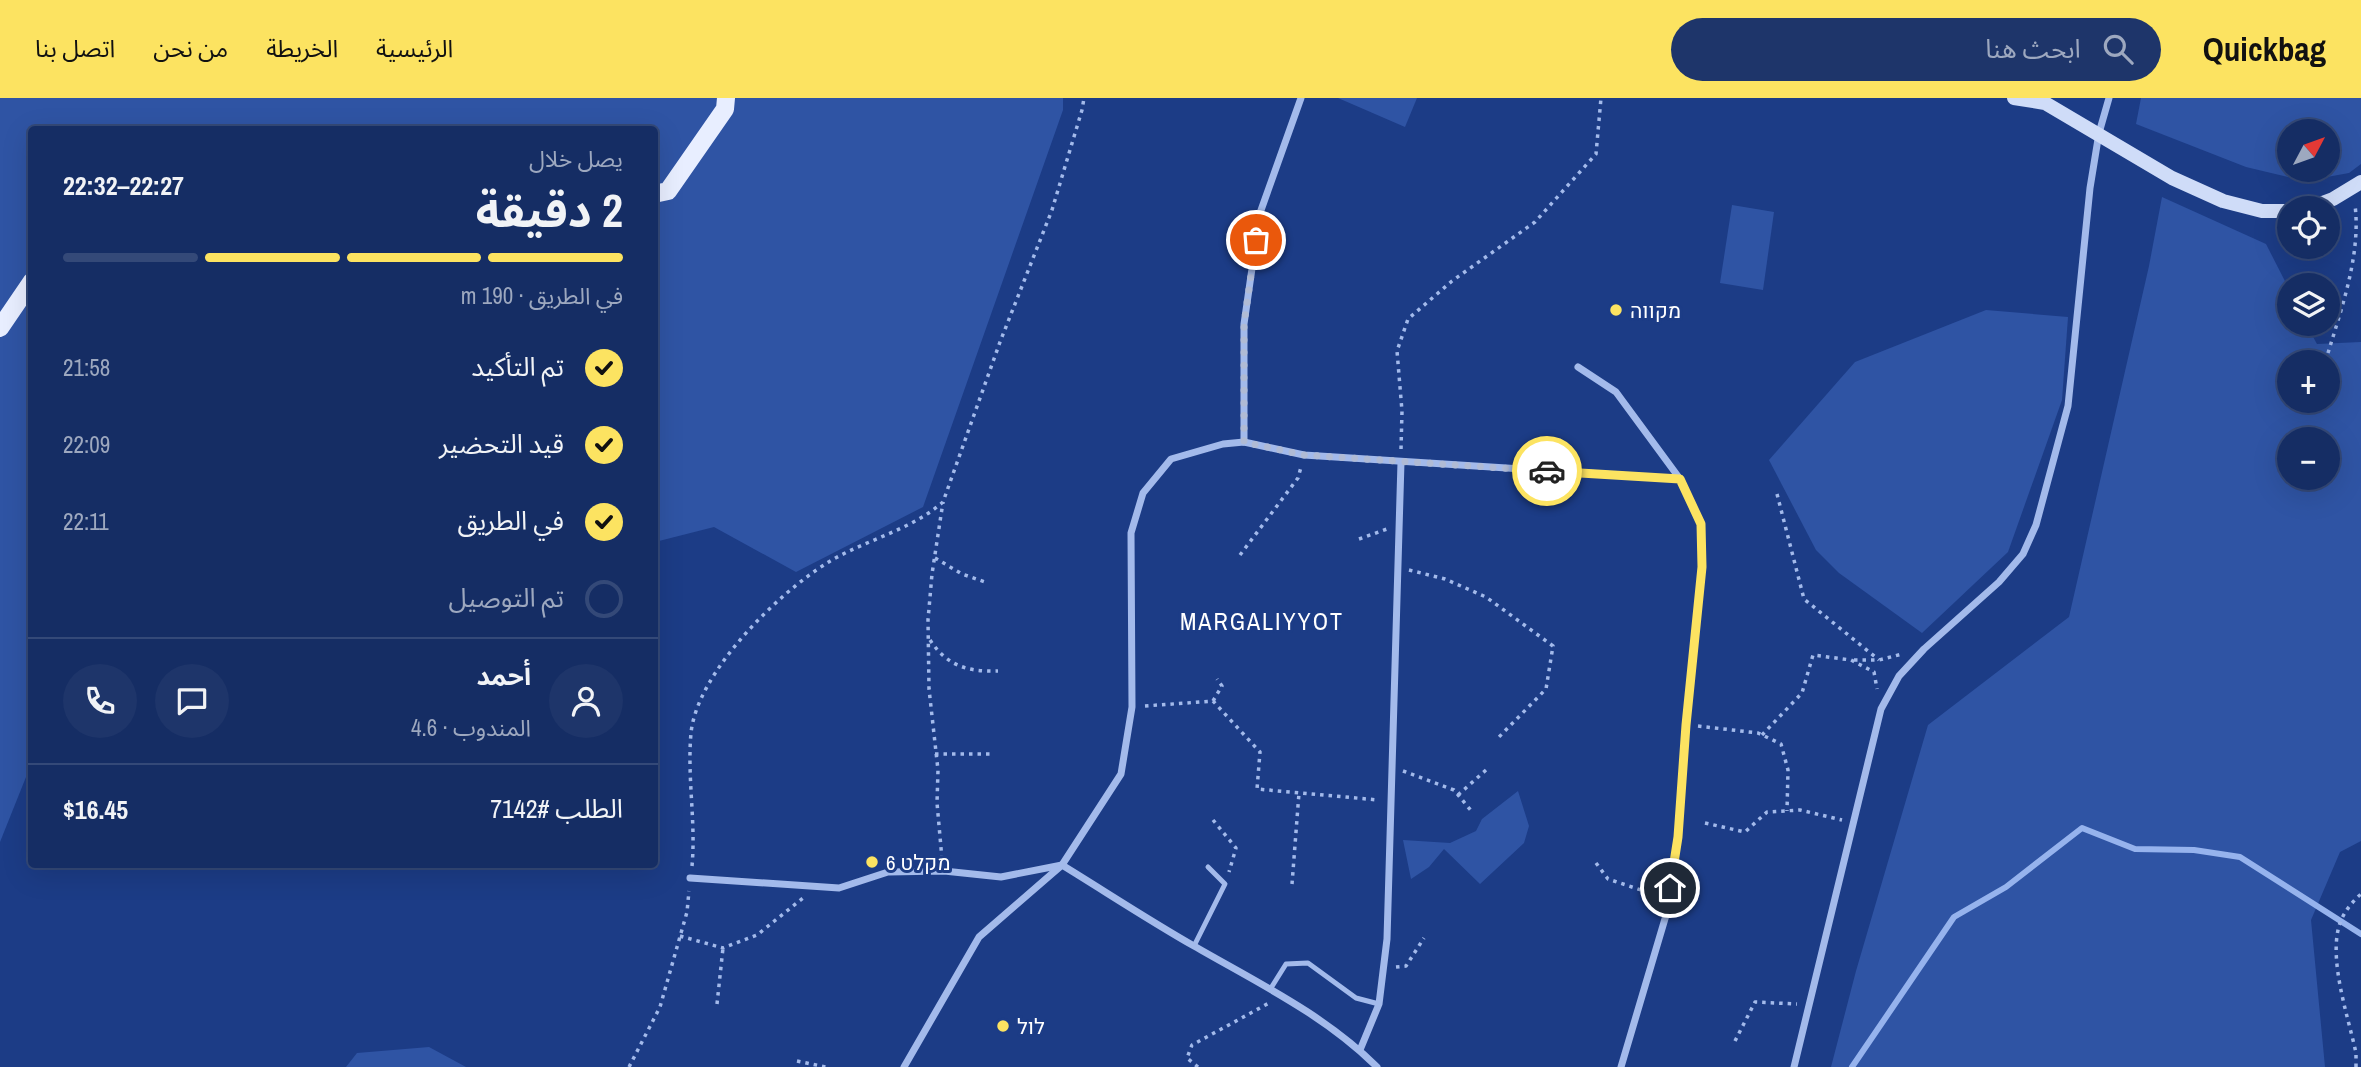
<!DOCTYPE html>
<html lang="ar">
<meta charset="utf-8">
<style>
body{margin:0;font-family:"Archivo Narrow","Noto Sans Arabic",Heebo,sans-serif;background:#1e356a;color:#f1f3f6;direction:rtl;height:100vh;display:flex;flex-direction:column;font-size:26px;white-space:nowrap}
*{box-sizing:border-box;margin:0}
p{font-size:23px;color:#9da8bf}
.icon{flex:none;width:38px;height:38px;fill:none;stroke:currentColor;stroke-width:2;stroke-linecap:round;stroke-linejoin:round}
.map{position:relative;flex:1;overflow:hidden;direction:ltr}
.sheet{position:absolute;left:28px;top:28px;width:630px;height:742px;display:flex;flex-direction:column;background:#152d64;border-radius:7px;box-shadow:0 7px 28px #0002,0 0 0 2px #344978;direction:rtl}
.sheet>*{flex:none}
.needle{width:46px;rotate:49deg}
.tools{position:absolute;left:2277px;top:21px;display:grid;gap:14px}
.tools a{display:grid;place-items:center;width:63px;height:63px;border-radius:50%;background:#152d64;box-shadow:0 7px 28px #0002,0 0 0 2px #344978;font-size:35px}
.pin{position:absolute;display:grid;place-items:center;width:60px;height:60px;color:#fff;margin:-30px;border:4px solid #fff;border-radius:50%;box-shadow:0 2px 7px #0007}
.courier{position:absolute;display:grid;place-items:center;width:70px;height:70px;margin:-35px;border:5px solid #fce361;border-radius:50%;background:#fff;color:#222;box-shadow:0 2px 9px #0007}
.head em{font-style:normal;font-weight:700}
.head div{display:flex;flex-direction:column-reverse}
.head{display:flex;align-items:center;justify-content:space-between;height:119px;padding:0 35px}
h1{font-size:46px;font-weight:700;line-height:52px}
.bar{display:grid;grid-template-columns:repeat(4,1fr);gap:10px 7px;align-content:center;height:84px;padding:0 35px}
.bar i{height:9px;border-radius:5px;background:#344978}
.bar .selected{background:#fce361}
.bar p{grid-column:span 4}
.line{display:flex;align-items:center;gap:18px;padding:0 35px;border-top:2px solid #344978}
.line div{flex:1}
.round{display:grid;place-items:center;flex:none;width:74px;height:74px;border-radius:37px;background:#1e356a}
ol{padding:0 35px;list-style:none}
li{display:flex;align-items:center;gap:21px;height:77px}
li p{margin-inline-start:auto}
li .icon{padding:7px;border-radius:50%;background:#fce361;color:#111;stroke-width:4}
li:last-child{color:#9da8bf}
li i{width:38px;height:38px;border:4px solid #344978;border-radius:50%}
header{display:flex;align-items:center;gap:42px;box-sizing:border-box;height:98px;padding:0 35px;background:#fce361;color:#111}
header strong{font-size:33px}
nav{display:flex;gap:38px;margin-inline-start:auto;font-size:24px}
.search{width:490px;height:63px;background:#1e356a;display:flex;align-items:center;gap:18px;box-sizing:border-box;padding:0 24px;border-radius:38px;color:#9da8bf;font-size:26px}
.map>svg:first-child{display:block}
</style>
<header>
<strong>Quickbag</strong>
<div class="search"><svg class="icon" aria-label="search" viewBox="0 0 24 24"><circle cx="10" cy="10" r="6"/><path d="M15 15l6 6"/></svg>ابحث هنا</div>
<nav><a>الرئيسية</a><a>الخريطة</a><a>من نحن</a><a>اتصل بنا</a></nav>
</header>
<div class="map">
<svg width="2361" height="969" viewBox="0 0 2361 969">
<rect width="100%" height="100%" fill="#1c3c86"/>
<g fill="#2f54a4" fill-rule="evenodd">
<path d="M0,0H1063V12L923,409L796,474L714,429L655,444L654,32H32V664L0,744Z"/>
<path d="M1338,0H1417L1405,29Z"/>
<path d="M2141,0H2361V66L2349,75L2305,83L2246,69L2136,26ZM2328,33V72H2289V33Z"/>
<path d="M2162,99L2266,146L2289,191V226H2306L2317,246L2361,244V743L2340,754L2311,822L2325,969H1831L1856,873L1928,627L2069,519L2149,168ZM2328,264V303H2289V264ZM2328,341V380H2289V341Z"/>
<path d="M1732,107L1774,114L1763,192L1720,185Z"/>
<path d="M1986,212L2068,219L2062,302L2008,454L1922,535L1839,475L1816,452L1769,362L1855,264Z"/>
<path d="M1518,693L1529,728L1524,745L1480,786L1444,751L1429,769L1411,781L1403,742L1450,745L1476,733L1482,721Z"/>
<path d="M429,949L466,969H346L357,955Z"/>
</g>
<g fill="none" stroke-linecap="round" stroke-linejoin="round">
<path stroke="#96b3ed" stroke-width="6" d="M1852,969L1954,819L2006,789L2082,730L2135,751L2194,752L2240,759L2361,836"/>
<g stroke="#a3baeb" stroke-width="3.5" stroke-dasharray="3.5 5" stroke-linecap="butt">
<path d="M2328,255C2342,209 2361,156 2355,107"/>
<path d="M1401,351L1402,313L1397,253L1408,221L1452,183L1535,124L1596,56L1601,0"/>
<path d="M1777,396L1804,501L1879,562"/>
<path d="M1359,441L1387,431"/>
<path d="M1240,457L1298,380L1301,369"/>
<path d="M935,460L962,476L988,485"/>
<path d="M1409,472L1445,481L1486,499L1553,548L1546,591L1498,640"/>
<path d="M930,542C947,568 968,574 998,573"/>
<path d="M1854,562H1879L1902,556"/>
<path d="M1213,603L1222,588L1217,581"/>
<path d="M1145,608L1213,603L1260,654L1257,691L1378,702"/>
<path d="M1698,628L1758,635L1781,646L1788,672L1787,713"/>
<path d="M1762,637L1802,595L1813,557L1851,562L1874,574L1877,591"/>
<path d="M935,656H993"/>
<path d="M1403,673L1454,692L1473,715"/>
<path d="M1458,697L1486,672"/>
<path d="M1213,722L1236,750L1229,774"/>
<path d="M1705,725L1745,734L1767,714L1800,712L1842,722"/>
<path d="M942,761L937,705L938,672L929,591L928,522L932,476L943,404"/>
<path d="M1596,765L1608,781L1641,792L1658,791"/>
<path d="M692,768C696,724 687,679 691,635C697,575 777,496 827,465C864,442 910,433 943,404L1000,244L1052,112L1082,12L1084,0"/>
<path d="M1292,786L1299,695"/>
<path d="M680,838L723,850L757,837L803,800"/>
<path d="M1396,869L1406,868L1424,840"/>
<path d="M717,906L723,850"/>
<path d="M1735,943L1755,904L1797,906"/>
<path d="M797,963L826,969"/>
<path d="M629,969L660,909L687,814L689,793"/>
<path d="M1198,969L1187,960L1192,947L1269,905"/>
<path d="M2356,969V955C2348,918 2329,864 2339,828C2343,815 2351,805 2361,796"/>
</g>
<g stroke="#a3baeb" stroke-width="5">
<path d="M1194,848L1225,786L1208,769"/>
<path d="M1271,890L1286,866L1308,865L1356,900L1379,906"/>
</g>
<g stroke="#a3baeb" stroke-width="7">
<path d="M1578,269L1616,294L1680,381L1701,426L1702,469L1686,627L1678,739L1667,814L1621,969"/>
<path d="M1244,344V226L1260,115L1301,0"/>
<path d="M690,780L839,790L888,774L944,773L1001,779L1062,767C1106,794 1150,823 1194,848C1258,885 1325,917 1377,969"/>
<path d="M1360,952L1379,906L1387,841L1401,364"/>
<path d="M904,969L979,839L1062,767L1121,676L1132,609L1131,435L1143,395L1171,361L1223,346L1244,344L1304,357L1680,381"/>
<path d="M1794,969L1881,611L1899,578L1924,551L1999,484L2023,456L2036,427L2068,308L2090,90L2099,35L2109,0"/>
</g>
<g stroke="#cfdcf8" stroke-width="14">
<path d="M2014,0L2045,5L2172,80L2223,103L2262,113H2289"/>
<path d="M2309,110L2333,101L2361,84"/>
</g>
<g stroke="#e8eeff" stroke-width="18">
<path d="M654,96L668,93L725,11L726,0"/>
<path d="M0,230L32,183"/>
</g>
</g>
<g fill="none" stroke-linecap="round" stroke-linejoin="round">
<path stroke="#b0bbd5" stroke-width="7" stroke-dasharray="0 12.6" d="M1256,142L1244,226V344L1304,357L1547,373"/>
<path stroke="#fce361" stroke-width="9" d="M1547,373L1680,381L1701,426L1702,469L1686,627L1678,739L1670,790"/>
</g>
<g fill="#fce361" stroke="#1c3c86" stroke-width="2.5">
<circle cx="1616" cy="212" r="7"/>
<circle cx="872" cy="764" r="7"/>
<circle cx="1003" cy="928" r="7"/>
</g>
<g text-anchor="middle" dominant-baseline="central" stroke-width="6" stroke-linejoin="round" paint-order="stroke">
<g font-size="21" fill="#fff" stroke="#1c3c86" text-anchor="start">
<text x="1630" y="212">מקווה</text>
<text x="886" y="764">מקלט 6</text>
<text x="1017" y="928">לול</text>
</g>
<g font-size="24" letter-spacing="2" fill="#fff" stroke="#1c3c86">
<text x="1262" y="523">MARGALIYYOT</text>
</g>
</g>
</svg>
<div class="tools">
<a><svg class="needle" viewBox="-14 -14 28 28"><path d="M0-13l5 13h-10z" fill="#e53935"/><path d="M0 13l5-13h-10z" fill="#9da8bf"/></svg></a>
<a><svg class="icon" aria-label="locate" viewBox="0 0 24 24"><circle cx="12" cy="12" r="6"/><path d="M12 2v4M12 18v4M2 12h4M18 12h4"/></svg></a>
<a><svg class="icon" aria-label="layers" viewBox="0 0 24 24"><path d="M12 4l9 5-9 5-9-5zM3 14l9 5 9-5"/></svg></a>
<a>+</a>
<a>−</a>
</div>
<div class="pin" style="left:1256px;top:142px;background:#ea580c"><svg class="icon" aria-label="bag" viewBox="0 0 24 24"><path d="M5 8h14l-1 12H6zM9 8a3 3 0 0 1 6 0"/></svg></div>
<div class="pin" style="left:1670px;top:790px;background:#1f2937"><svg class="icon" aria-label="home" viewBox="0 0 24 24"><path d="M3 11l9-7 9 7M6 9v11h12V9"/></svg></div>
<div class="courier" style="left:1547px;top:373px"><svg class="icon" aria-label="car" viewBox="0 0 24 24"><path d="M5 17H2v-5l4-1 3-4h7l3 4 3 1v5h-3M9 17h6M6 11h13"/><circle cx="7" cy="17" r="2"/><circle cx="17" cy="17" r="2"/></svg></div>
<section class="sheet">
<div class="head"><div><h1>2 دقيقة</h1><p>يصل خلال</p></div><em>22:27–22:32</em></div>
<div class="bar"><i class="selected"></i><i class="selected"></i><i class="selected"></i><i></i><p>في الطريق · 190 m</p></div>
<ol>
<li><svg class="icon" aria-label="check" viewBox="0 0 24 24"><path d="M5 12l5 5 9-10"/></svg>تم التأكيد<p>21:58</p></li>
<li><svg class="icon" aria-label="check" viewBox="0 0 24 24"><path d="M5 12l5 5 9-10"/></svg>قيد التحضير<p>22:09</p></li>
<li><svg class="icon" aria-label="check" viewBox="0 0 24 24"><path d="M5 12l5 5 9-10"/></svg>في الطريق<p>22:11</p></li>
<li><i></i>تم التوصيل</li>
</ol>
<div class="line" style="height:126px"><a class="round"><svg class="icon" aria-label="person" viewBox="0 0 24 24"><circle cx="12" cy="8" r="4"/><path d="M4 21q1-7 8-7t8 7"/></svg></a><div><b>أحمد</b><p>المندوب · 4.6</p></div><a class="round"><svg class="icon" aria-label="chat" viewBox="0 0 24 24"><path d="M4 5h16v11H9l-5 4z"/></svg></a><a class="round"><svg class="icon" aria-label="phone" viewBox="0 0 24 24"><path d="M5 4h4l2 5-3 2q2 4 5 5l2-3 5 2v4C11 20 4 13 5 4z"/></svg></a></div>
<div class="line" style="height:91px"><div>الطلب #7142</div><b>$16.45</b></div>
</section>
</div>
